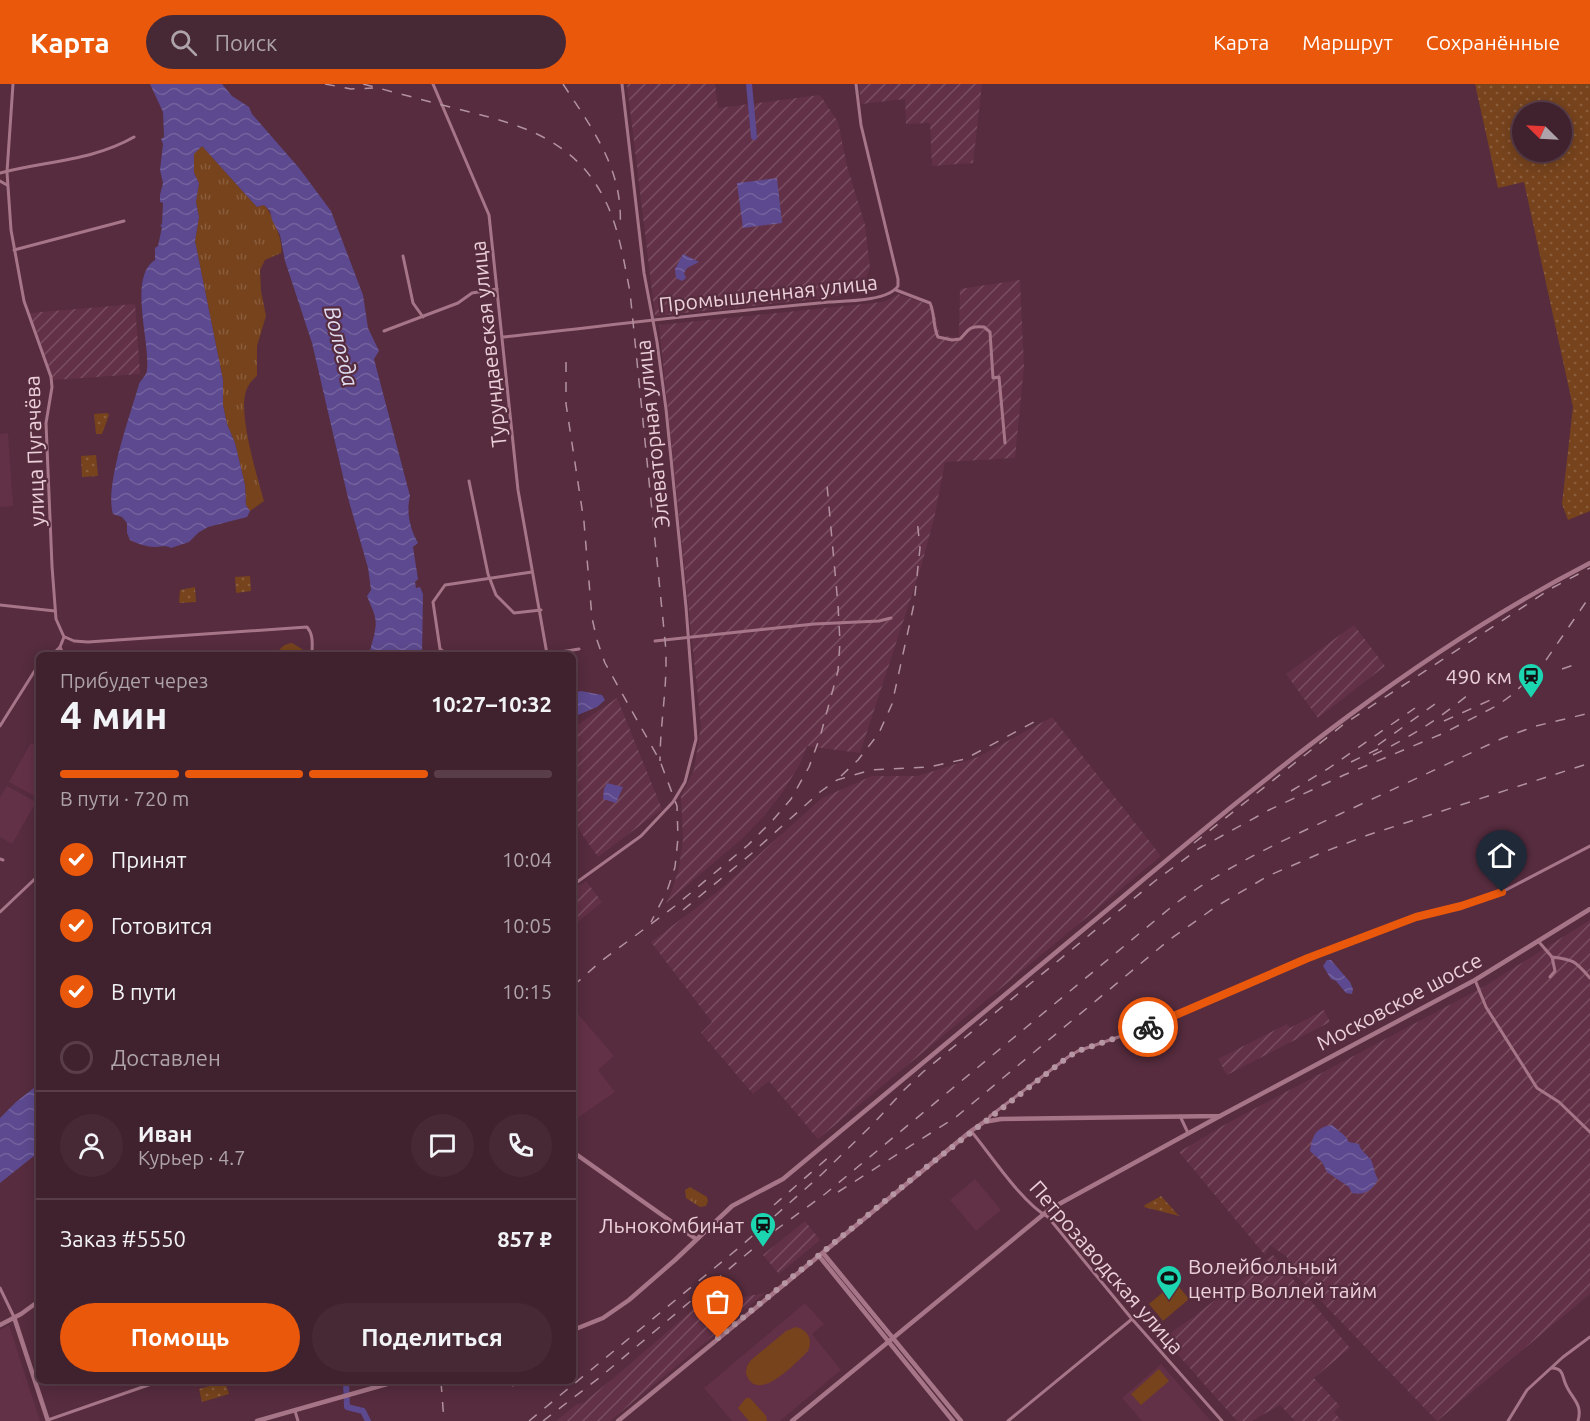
<!DOCTYPE html>
<html lang="ru">
<meta charset="utf-8">
<style>
body{margin:0;font-family:Ubuntu,sans-serif;background:#472936;color:#f1f3f6;height:100vh;display:flex;flex-direction:column;font-size:22px;white-space:nowrap}
*{box-sizing:border-box;margin:0}
p{font-size:20px;color:#aea3aa}
.icon{flex:none;width:33px;height:33px;fill:none;stroke:currentColor;stroke-width:2;stroke-linecap:round;stroke-linejoin:round}
.map{position:relative;flex:1;overflow:hidden}
.drawer{position:absolute;left:36px;top:568px;width:540px;height:732px;display:flex;flex-direction:column;background:#40212e;border-radius:9px;box-shadow:0 3px 15px #0003,0 0 0 2px #593e4a}
.drawer>*{flex:none}
.needle{width:39px;rotate:294deg}
.controls{position:absolute;left:1512px;top:18px;display:grid;gap:12px}
.controls a{display:grid;place-items:center;width:60px;height:60px;border-radius:50%;background:#40212e;box-shadow:0 3px 15px #0003,0 0 0 2px #593e4a;font-size:30px}
.pin{position:absolute;display:grid;place-items:center;width:51px;height:51px;color:#fff;margin:-62px -26px;border-radius:50% 50% 50% 0;rotate:-45deg;box-shadow:0 0 6px #0007}
.pin .icon{rotate:45deg}
.courier{position:absolute;display:grid;place-items:center;width:60px;height:60px;margin:-30px;border:4px solid #ea580c;border-radius:50%;background:#fff;color:#222;box-shadow:0 2px 8px #0007}
.head em{font-style:normal;font-weight:700}
.head div{display:flex;flex-direction:column-reverse}
.head{display:flex;align-items:center;justify-content:space-between;height:102px;padding:0 24px}
h1{font-size:39px;font-weight:700;line-height:45px}
.bar{display:grid;grid-template-columns:repeat(4,1fr);gap:9px 6px;align-content:center;height:72px;padding:0 24px}
.bar i{height:8px;border-radius:4px;background:#593e4a}
.bar .active{background:#ea580c}
.bar p{grid-column:span 4}
.line{display:flex;align-items:center;gap:15px;padding:0 24px;border-top:2px solid #593e4a}
.line div{flex:1}
.round{display:grid;place-items:center;flex:none;width:63px;height:63px;border-radius:32px;background:#472936}
ol{padding:0 24px;list-style:none}
li{display:flex;align-items:center;gap:18px;height:66px}
li p{margin-inline-start:auto}
li .icon{padding:6px;border-radius:50%;background:#ea580c;color:#fff;stroke-width:4}
li:last-child{color:#aea3aa}
li i{width:33px;height:33px;border:3px solid #593e4a;border-radius:50%}
.primary-button{display:flex;gap:12px;margin-top:auto;padding:12px 24px}
.primary-button a{flex:1;height:69px;border-radius:36px;background:#ea580c;color:#fff;font-size:24px;font-weight:700;line-height:69px;text-align:center}
.primary-button a+a{background:#472936;color:#f1f3f6}
header{display:flex;align-items:center;gap:36px;box-sizing:border-box;height:84px;padding:0 30px;background:#ea580c;color:#fff}
header strong{font-size:28px}
nav{display:flex;gap:33px;margin-inline-start:auto;font-size:21px}
.search{width:420px;height:54px;background:#472936;display:flex;align-items:center;gap:15px;box-sizing:border-box;padding:0 21px;border-radius:33px;color:#aea3aa;font-size:22px}
.map>svg:first-child{display:block}
</style>
<header>
<strong>Карта</strong>
<div class="search"><svg class="icon" aria-label="search" viewBox="0 0 24 24"><circle cx="10" cy="10" r="6"/><path d="M15 15l6 6"/></svg>Поиск</div>
<nav><a>Карта</a><a>Маршрут</a><a>Сохранённые</a></nav>
</header>
<div class="map">
<svg width="1590" height="1337" viewBox="0 0 1590 1337">
<defs>
<pattern id="industrial-furrows" width="10" height="10" patternUnits="userSpaceOnUse" patternTransform="scale(1.5)"><rect width="10" height="10" fill="#633147"/><path d="M-1 1l2-2M0 10L10 0M9 11l2-2" fill="none" stroke="#7a4e61"/></pattern>
<pattern id="grass-tufts" width="24" height="20" patternUnits="userSpaceOnUse" patternTransform="scale(1.5)"><rect width="24" height="20" fill="#76431d"/><path d="M3 7l-1-3M5 7V3M7 7l1-3M15 17l-1-3M17 17v-4M19 17l1-3" fill="none" stroke="#8a5d3d"/></pattern>
<pattern id="park-dots" width="8" height="8" patternUnits="userSpaceOnUse" patternTransform="scale(1.5)"><rect width="8" height="8" fill="#76431d"/><path d="M2 2h.1M6 6h.1" fill="none" stroke="#8a5d3d" stroke-width="1.8" stroke-linecap="round"/></pattern>
<pattern id="water-waves" width="16" height="10" patternUnits="userSpaceOnUse" patternTransform="scale(1.5)"><rect width="16" height="10" fill="#5c498f"/><path d="M0 5q4-4 8 0t8 0" fill="none" stroke="#74629e"/></pattern>
</defs>
<rect width="100%" height="100%" fill="#562c3e"/>
<g fill="#633147">
<path d="M8,349L13,422L0,423V350Z"/>
<path d="M31,659L39,664L38,714L9,698Z"/>
<path d="M7,702L36,718L12,760L0,753V713Z"/>
<path d="M573,924L614,972L598,986L615,1008L573,1037Z"/>
<path d="M975,1095L1001,1126L976,1147L950,1116Z"/>
<path d="M805,1219L824,1240L812,1250L841,1286L780,1337H732L704,1304Z"/>
<path d="M9,1241L40,1337H0V1246Z"/>
<path d="M1161,1280L1211,1337H1142L1122,1314Z"/>
</g>
<g fill="url(#industrial-furrows)">
<path d="M627,0H715L718,24L820,11L838,38L847,82L865,141L870,184L861,206L828,214L655,232Z"/>
<path d="M859,0H982L973,79L932,82L930,39L906,40L905,15L861,20Z"/>
<path d="M1020,196L1024,282L1015,374L945,378L934,435L920,486L860,669L807,662L800,680L782,709L765,731L742,755L666,819L671,809L679,784L683,755L681,712L694,686L701,642L659,241L874,219L886,217L898,210L933,222L940,252L959,253L960,205Z"/>
<path d="M135,220L140,290L53,296L30,229Z"/>
<path d="M1354,541L1385,582L1318,634L1286,590Z"/>
<path d="M617,614L662,725L598,773L573,737V644Z"/>
<path d="M1052,633L1161,772L818,1055L769,997L753,1010L701,949L712,938L651,858L717,808L822,714L872,692H918L978,673Z"/>
<path d="M586,797L602,818L573,842V806Z"/>
<path d="M1590,836V1210L1437,1337L1290,1185L1287,1173L1270,1161L1265,1171L1179,1068L1226,1040L1485,902Z"/>
<path d="M1324,926L1330,938L1227,991L1218,975L1287,940L1290,944Z"/>
<path d="M805,1137L820,1156L779,1190L763,1171Z"/>
<path d="M1273,1171L1350,1264L1314,1294L1340,1322L1334,1328L1342,1337H1295L1280,1321L1252,1337H1237L1163,1254L1192,1234Z"/>
<path d="M765,1209L610,1337H556L577,1320L583,1319L616,1292L710,1211L715,1218Z"/>
</g>
<g fill="url(#grass-tufts)">
<path d="M202,62L257,123L264,121C272,129 284,158 281,169L265,176L260,186L261,207L266,232L257,262V292C251,297 247,302 245,311C240,336 257,392 264,417L250,427L246,421L245,401L235,359L227,340L223,321V296L195,157L199,133L196,118L199,99L194,89V69Z"/>
<path d="M690,1103L707,1113L708,1117L706,1122L700,1123L686,1114L685,1106Z"/>
</g>
<g fill="url(#park-dots)" fill-rule="evenodd">
<path d="M1475,0H1590V427L1568,436L1562,420L1573,323L1524,98L1498,104ZM1522,28H1562V68H1522Z"/>
<path d="M107,329L109,331L102,350H96L94,330Z"/>
<path d="M96,371L98,392L82,393L81,372Z"/>
<path d="M250,492L251,507L236,509L235,493Z"/>
<path d="M195,503L196,518L179,519L180,506Z"/>
<path d="M1161,1112L1179,1132L1144,1123L1145,1121Z"/>
<path d="M225,1298L229,1310L202,1318L199,1305Z"/>
</g>
<g fill="#76431d">
<path d="M292,559L302,565L304,571H277C280,563 284,560 292,559Z"/>
<path d="M1175,1198L1189,1215L1163,1237L1149,1220Z"/>
<path d="M796,1243C808,1246 813,1255 808,1267C796,1279 756,1322 746,1289L747,1282L751,1276L786,1247Z"/>
<path d="M1159,1285L1169,1297L1141,1321L1131,1310Z"/>
<path d="M746,1314H750L766,1332L767,1337H749L738,1324Z"/>
</g>
<g fill="url(#water-waves)">
<path d="M150,0H222L232,12L249,23L252,30L299,84L331,127L363,211L368,244L379,267L374,275L410,412C406,428 410,445 418,459L413,463L418,495L415,498L416,504L420,503L423,510L422,571H370C370,562 374,555 375,546C378,532 371,524 367,512L371,506L368,484L348,414L312,259L285,177L280,151L272,136L270,127L264,121L257,123L202,62L194,70V89L199,99L196,118L199,133L195,157L223,296V321L227,340L235,359L245,401L246,421L250,427L247,433L208,443L198,449L189,458L171,464C164,461 162,463 155,463C147,463 138,460 130,456L127,449V439L122,433L113,430C104,402 131,329 139,300C141,295 147,292 147,285C150,256 128,193 155,176V164L158,162L162,143L160,142L162,140L163,119L160,118V111L163,99L160,86L163,60L161,55L164,53L163,28Z"/>
<path d="M777,94L782,139L743,144L737,99Z"/>
<path d="M683,170L699,178L687,184L684,189L686,194L682,197L676,194L675,185Z"/>
<path d="M581,607L602,611L605,616L597,623L573,633V609Z"/>
<path d="M607,699L623,703L616,719L603,715L604,705Z"/>
<path d="M1327,876H1331L1350,898L1353,905L1352,910L1346,909L1336,897L1331,895L1323,882Z"/>
<path d="M39,1000V1068L0,1099V1034L16,1018Z"/>
<path d="M1332,1041L1345,1052L1349,1058L1359,1060C1361,1068 1366,1069 1371,1076C1374,1082 1374,1089 1378,1095C1373,1106 1364,1112 1352,1109L1349,1103L1327,1088L1322,1078L1310,1067C1312,1052 1316,1043 1332,1041Z"/>
</g>
<g fill="none" stroke-linecap="round" stroke-linejoin="round">
<g stroke="#5c498f" stroke-width="6">
<path d="M749,0L754,53"/>
<path d="M346,1298L347,1323L363,1327L368,1337"/>
</g>
<g stroke="#a77588" stroke-width="3">
<path d="M13,0L7,88L11,146L24,217L51,293L52,303L46,339L52,482L56,535L64,553L60,563L51,572"/>
<path d="M433,0L489,131L518,406L547,570"/>
<path d="M0,89C46,77 92,77 134,53"/>
<path d="M0,97L7,101"/>
<path d="M14,166L124,137"/>
<path d="M403,172L413,219L423,233"/>
<path d="M896,206L930,219C935,230 933,244 938,253L952,256L960,255C970,245 968,242 984,243L990,248L993,294L999,293L1005,359"/>
<path d="M384,247L458,219L472,209L497,205"/>
<path d="M503,253C612,241 720,228 829,218C847,217 888,217 898,202V195L861,41L856,0"/>
<path d="M469,397L488,490L496,511L514,529L541,526"/>
<path d="M0,521L55,527"/>
<path d="M65,553L74,557L88,558L307,543C314,551 312,561 312,572"/>
<path d="M655,557L814,540L879,537L891,534"/>
<path d="M60,563L64,572"/>
<path d="M449,572L440,565L433,518L445,501L532,488"/>
<path d="M536,572L579,565"/>
<path d="M0,642L39,580"/>
<path d="M0,775L3,776"/>
<path d="M573,801L641,752L673,718L685,698L696,655L686,523L666,325L657,258L644,189L622,0"/>
<path d="M0,828L39,791"/>
<path d="M1539,858L1552,873C1575,876 1575,877 1590,894"/>
<path d="M1550,893L1555,887L1552,873"/>
<path d="M1475,896L1486,923L1537,1004L1559,1018L1590,1048"/>
<path d="M1180,1032L1188,1049"/>
<path d="M988,1037L990,1032L1068,973L1078,967L1156,940L1308,874L1416,833L1461,822L1502,808L1590,762"/>
<path d="M971,1047C991,1071 1022,1119 1048,1133L1132,1235L1222,1337"/>
<path d="M0,1204L14,1233"/>
<path d="M1552,1284C1564,1284 1562,1293 1566,1301C1572,1315 1583,1320 1578,1337"/>
<path d="M513,1301L514,1298"/>
<path d="M295,1327L298,1337"/>
<path d="M48,1336L157,1298"/>
<path d="M1008,1337L1132,1235"/>
<path d="M1508,1337L1527,1306L1563,1273L1590,1253"/>
</g>
<g stroke="#a77588" stroke-width="4.5">
<path d="M573,1068L696,1155"/>
<path d="M823,1169L961,1337"/>
<path d="M819,1172L953,1337"/>
<path d="M14,1233L48,1337"/>
<path d="M0,1241L21,1230L39,1217"/>
<path d="M573,1246L603,1234L629,1216L675,1176L732,1122L783,1095C897,1000 1011,905 1125,811C1272,688 1419,567 1590,479"/>
<path d="M257,1337L394,1298"/>
<path d="M792,1337L1050,1125L1220,1032"/>
</g>
<path stroke="#a77588" stroke-width="4.5" d="M618,1337L971,1047L984,1038L1001,1035L1220,1032L1475,896L1590,825"/>
<g stroke="#b3929f" stroke-width="1.5" stroke-dasharray="10 10" stroke-linecap="butt">
<path d="M325,0L351,5L373,4"/>
<path d="M363,0C389,7 416,14 442,21C508,38 571,48 605,116C619,144 624,178 630,208L665,556C669,597 660,636 660,677"/>
<path d="M563,0C593,46 624,86 620,144"/>
<path d="M566,278V320L584,438L592,534L597,556L605,579L660,677L677,722L678,754L675,783L667,807L651,838"/>
<path d="M1562,585L1579,579"/>
<path d="M1444,637L1497,613"/>
<path d="M1378,661L1442,615"/>
<path d="M1373,671C1409,654 1439,635 1469,610"/>
<path d="M1351,678L1380,664"/>
<path d="M841,692L858,676L879,649L892,620L914,520L920,464L917,435"/>
<path d="M1291,707L1329,684L1415,624"/>
<path d="M1194,759L1344,640L1552,504L1590,484"/>
<path d="M683,826L751,770L820,708L837,696L871,686L929,683L965,675L1034,638"/>
<path d="M573,902L600,878L675,822L748,761L773,736L791,715L809,683L820,653L838,587L840,558L838,521L827,401"/>
<path d="M838,1108L956,1033L1169,856L1217,822L1268,792L1321,769L1368,751L1590,679"/>
<path d="M774,1121L830,1072"/>
<path d="M441,1298L444,1337"/>
<path d="M529,1337L741,1162L822,1090L874,1039L904,1006L923,988L1155,797L1198,765L1269,726L1344,691L1444,649L1498,621L1513,610L1542,582L1590,512"/>
<path d="M543,1337L599,1294L773,1148L825,1110L1175,820C1226,782 1282,757 1340,730C1394,705 1449,679 1503,654L1536,642L1590,629"/>
</g>
</g>
<g fill="none" stroke-linecap="round" stroke-linejoin="round">
<path stroke="#b796a3" stroke-width="6" stroke-dasharray="0 10.8" d="M718,1254L924,1085L1068,973L1078,967L1148,943"/>
<path stroke="#ea580c" stroke-width="8" d="M1148,943L1308,874L1416,833L1461,822L1502,808"/>
</g>
<defs>
<g id="station-pin" transform="scale(1.35)"><path d="M0 17L-7.5 6A9.5 9.5 0 1 1 7.5 6Z" fill="#1cd5b1" stroke="#562c3e"/><path d="M-3-6H3Q5-6 5-4V2Q5 4 3 4L4.5 6H3L1.5 4h-3L-3 6H-4.5L-3 4Q-5 4-5 2V-4Q-5-6-3-6ZM-3.5-4v3h7v-3ZM-3.5 1v1.5H-2V1ZM2 1v1.5H3.5V1Z" fill="#111"/></g>
<g id="stadium-pin" transform="scale(1.35)"><path d="M0 17L-7.5 6A9.5 9.5 0 1 1 7.5 6Z" fill="#1cd5b1" stroke="#562c3e"/><path d="M0-5a6.5 5 0 1 0 0 10a6.5 5 0 1 0 0-10ZM-3.5-1.8h7v3.6h-7Z" fill="#111"/></g>
</defs>
<g fill-rule="evenodd">
<use href="#station-pin" x="1531" y="592"/>
<use href="#station-pin" x="763" y="1141"/>
<use href="#stadium-pin" x="1169" y="1194"/>
</g>
<g text-anchor="middle" dominant-baseline="central" stroke-width="4.5" stroke-linejoin="round" paint-order="stroke">
<g font-size="21" fill="#ebcfd9" stroke="#562c3e">
<text transform="translate(768 209) rotate(-6)">Промышленная улица</text>
<text transform="translate(488 260) rotate(-96)">Турундаевская улица</text>
<text transform="translate(652 350) rotate(-96)">Элеваторная улица</text>
<text transform="translate(34 367) rotate(-92)">улица Пугачёва</text>
<text transform="translate(1399 917) rotate(-28)">Московское шоссе</text>
<text transform="translate(1107 1183) rotate(49)">Петрозаводская улица</text>
</g>
<g font-size="21" fill="#ebcfd9" stroke="#562c3e" text-anchor="end">
<text x="1512" y="592">490 км</text>
<text x="744" y="1141">Льнокомбинат</text>
<text x="1188" y="1182" text-anchor="start">Волейбольный<tspan x="1188" dy="24">центр Воллей тайм</tspan></text>
</g>
<g font-size="22" font-style="italic" fill="#e0dcf0" stroke="#562c3e">
<text transform="translate(342 262) rotate(76)">Вологда</text>
</g>
</g>
</svg>
<div class="controls">
<a><svg class="needle" viewBox="-14 -14 28 28"><path d="M0-13l5 13h-10z" fill="#e53935"/><path d="M0 13l5-13h-10z" fill="#aea3aa"/></svg></a>
</div>
<div class="pin" style="left:718px;top:1254px;background:#ea580c"><svg class="icon" aria-label="bag" viewBox="0 0 24 24"><path d="M5 8h14l-1 12H6zM9 8a3 3 0 0 1 6 0"/></svg></div>
<div class="pin" style="left:1502px;top:808px;background:#1f2937"><svg class="icon" aria-label="home" viewBox="0 0 24 24"><path d="M3 11l9-7 9 7M6 9v11h12V9"/></svg></div>
<div class="courier" style="left:1148px;top:943px"><svg class="icon" aria-label="bike" viewBox="0 0 24 24"><circle cx="6" cy="16" r="4"/><circle cx="18" cy="16" r="4"/><path d="M6 16l4-8h5l3 8M10 8l3 8H6M13 5h3"/></svg></div>
<section class="drawer">
<div class="head"><div><h1>4 мин</h1><p>Прибудет через</p></div><em>10:27–10:32</em></div>
<div class="bar"><i class="active"></i><i class="active"></i><i class="active"></i><i></i><p>В пути · 720 m</p></div>
<ol>
<li><svg class="icon" aria-label="check" viewBox="0 0 24 24"><path d="M5 12l5 5 9-10"/></svg>Принят<p>10:04</p></li>
<li><svg class="icon" aria-label="check" viewBox="0 0 24 24"><path d="M5 12l5 5 9-10"/></svg>Готовится<p>10:05</p></li>
<li><svg class="icon" aria-label="check" viewBox="0 0 24 24"><path d="M5 12l5 5 9-10"/></svg>В пути<p>10:15</p></li>
<li><i></i>Доставлен</li>
</ol>
<div class="line" style="height:108px"><a class="round"><svg class="icon" aria-label="person" viewBox="0 0 24 24"><circle cx="12" cy="8" r="4"/><path d="M4 21q1-7 8-7t8 7"/></svg></a><div><b>Иван</b><p>Курьер · 4.7</p></div><a class="round"><svg class="icon" aria-label="chat" viewBox="0 0 24 24"><path d="M4 5h16v11H9l-5 4z"/></svg></a><a class="round"><svg class="icon" aria-label="phone" viewBox="0 0 24 24"><path d="M5 4h4l2 5-3 2q2 4 5 5l2-3 5 2v4C11 20 4 13 5 4z"/></svg></a></div>
<div class="line" style="height:78px"><div>Заказ #5550</div><b>857 ₽</b></div>
<div class="primary-button"><a>Помощь</a><a>Поделиться</a></div>
</section>
</div>
